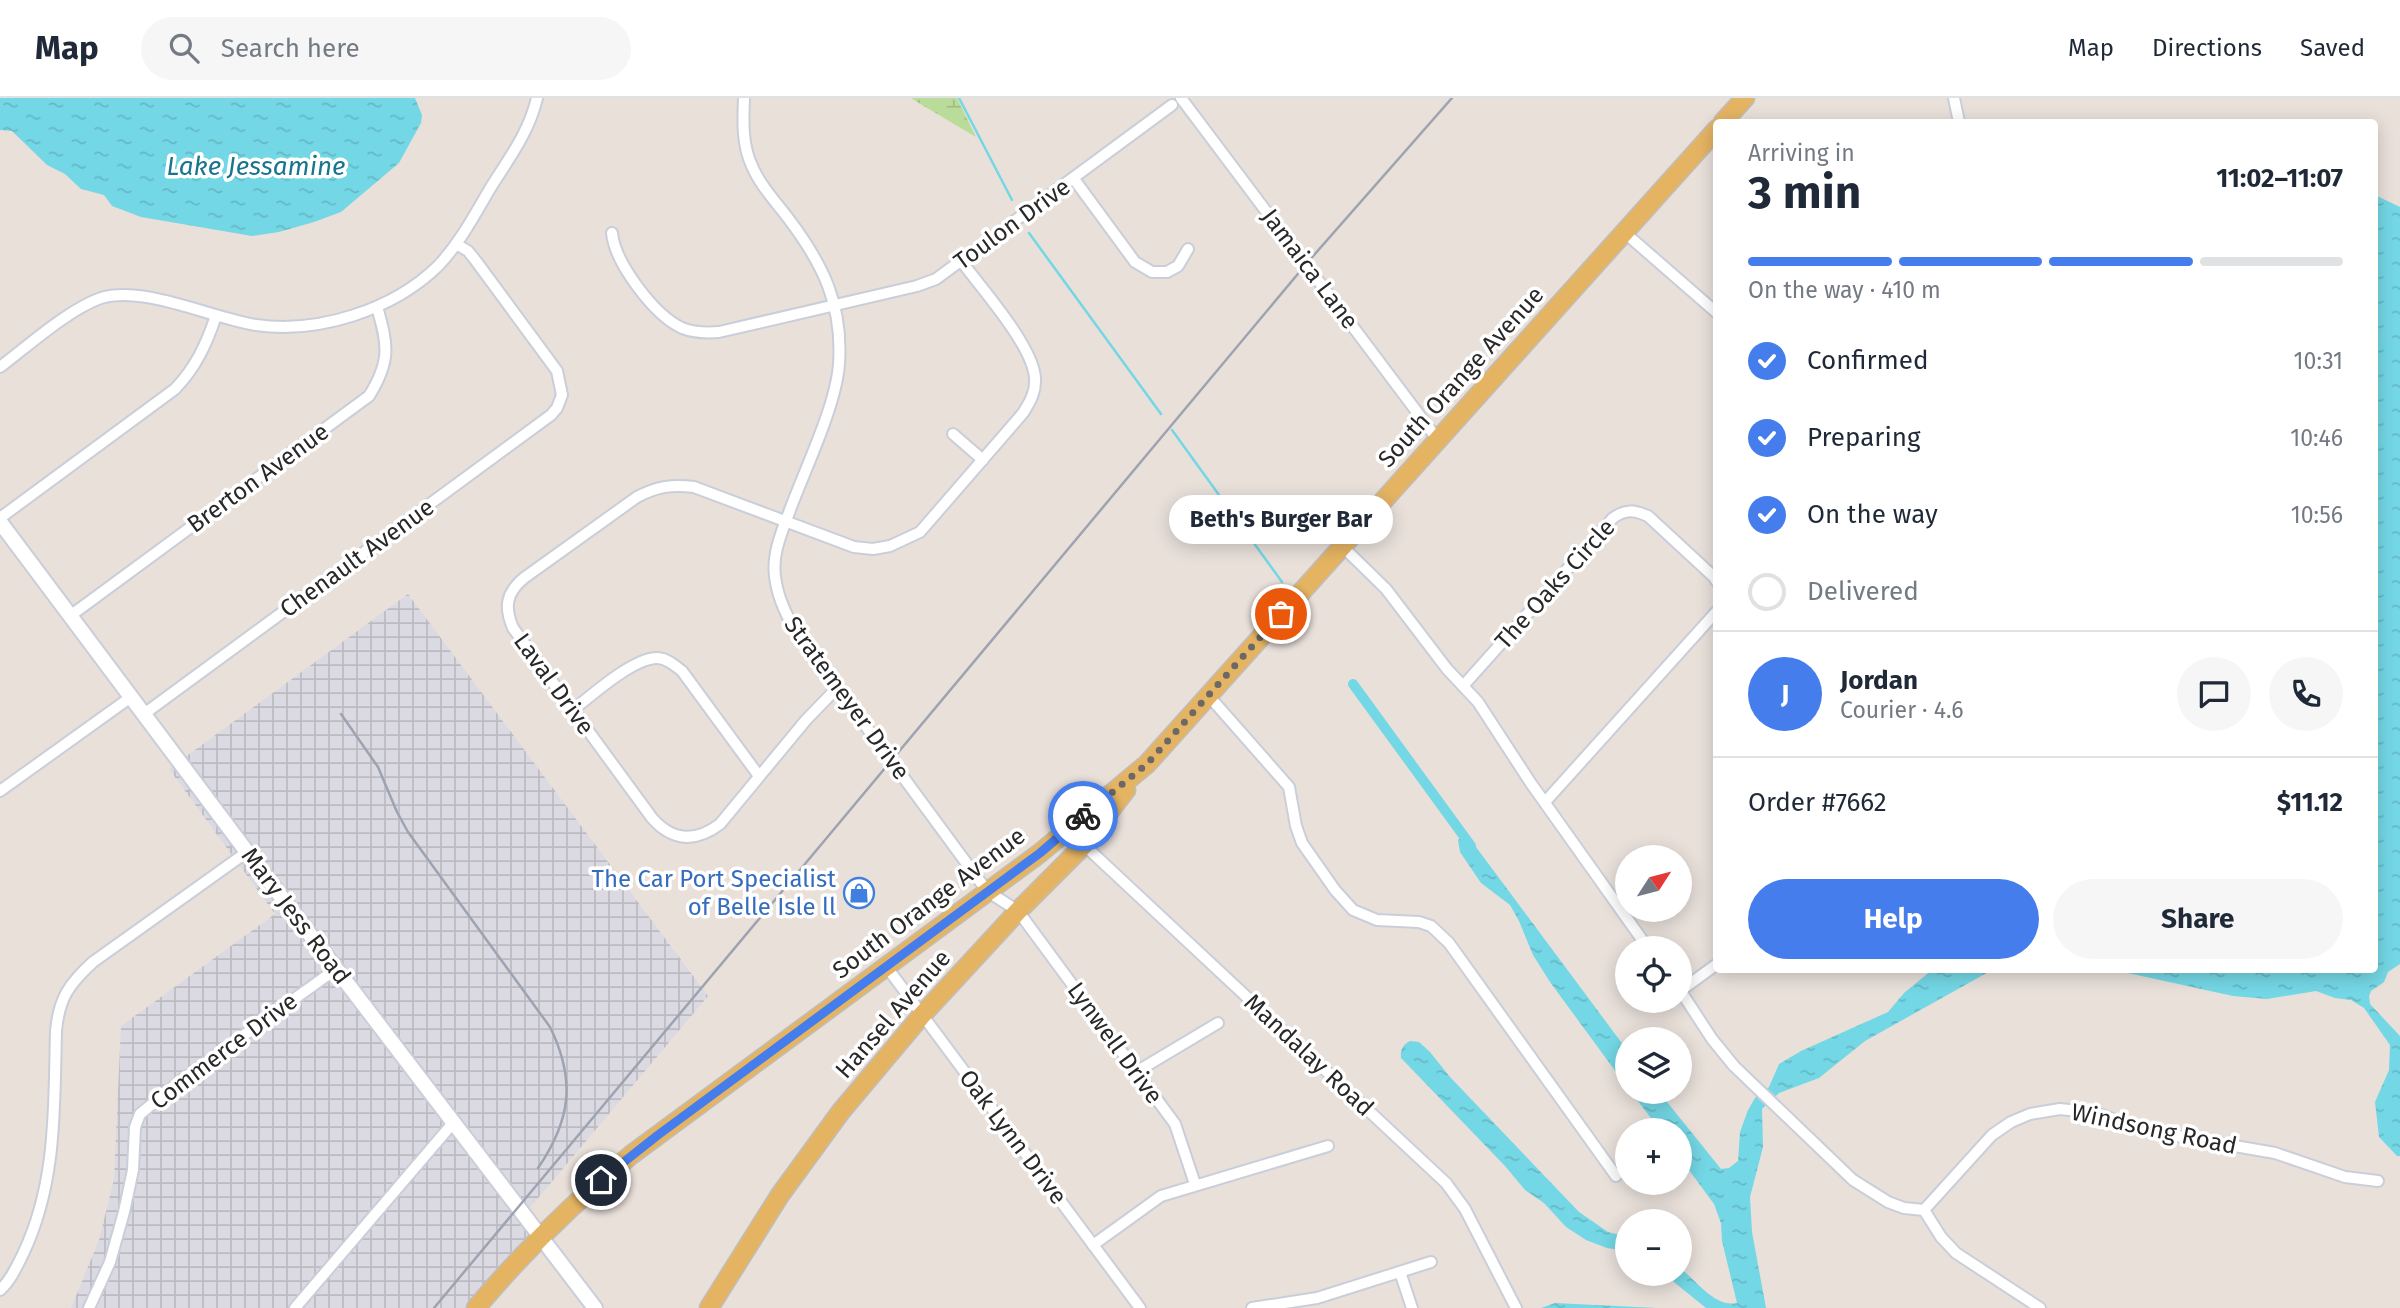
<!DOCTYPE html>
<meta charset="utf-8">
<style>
body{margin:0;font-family:"Fira Sans",sans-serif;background:#f6f6f7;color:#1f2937;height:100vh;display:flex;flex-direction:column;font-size:26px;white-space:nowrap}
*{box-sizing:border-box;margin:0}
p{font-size:23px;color:#747a83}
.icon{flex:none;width:38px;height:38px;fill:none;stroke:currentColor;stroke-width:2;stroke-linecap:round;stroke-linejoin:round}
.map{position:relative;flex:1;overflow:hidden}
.drawer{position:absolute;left:1713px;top:21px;width:665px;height:854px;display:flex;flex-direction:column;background:#fff;border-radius:7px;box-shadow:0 4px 18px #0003}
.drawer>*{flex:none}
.needle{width:46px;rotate:54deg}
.tools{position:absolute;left:1615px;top:747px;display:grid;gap:14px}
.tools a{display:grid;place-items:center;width:77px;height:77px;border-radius:50%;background:#fff;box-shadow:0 4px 18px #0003;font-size:35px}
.pin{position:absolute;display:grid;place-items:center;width:60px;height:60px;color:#fff;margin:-30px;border:4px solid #fff;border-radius:50%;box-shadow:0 2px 7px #0007}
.courier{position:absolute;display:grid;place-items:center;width:70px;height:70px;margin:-35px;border:5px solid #457dec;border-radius:50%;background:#fff;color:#222;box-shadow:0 2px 9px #0007}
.bubble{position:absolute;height:49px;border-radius:24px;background:#fff;box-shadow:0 4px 18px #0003;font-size:23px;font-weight:700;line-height:49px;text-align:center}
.summary em{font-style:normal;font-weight:700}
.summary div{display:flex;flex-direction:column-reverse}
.summary{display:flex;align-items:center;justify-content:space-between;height:119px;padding:0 35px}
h1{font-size:46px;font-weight:700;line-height:52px}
.bar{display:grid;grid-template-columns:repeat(4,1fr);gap:10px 7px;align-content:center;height:84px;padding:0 35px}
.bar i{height:9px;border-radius:5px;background:#e0e1e3}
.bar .on{background:#457dec}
.bar p{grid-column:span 4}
.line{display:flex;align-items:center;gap:18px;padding:0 35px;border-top:2px solid #e0e1e3}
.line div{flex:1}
.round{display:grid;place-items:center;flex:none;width:74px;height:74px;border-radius:37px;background:#f6f6f7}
ol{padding:0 35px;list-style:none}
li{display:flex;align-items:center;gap:21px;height:77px}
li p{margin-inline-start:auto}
li .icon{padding:7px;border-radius:50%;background:#457dec;color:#fff;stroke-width:4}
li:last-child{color:#747a83}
li i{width:38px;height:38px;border:4px solid #e0e1e3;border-radius:50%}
.cta{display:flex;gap:14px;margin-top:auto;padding:14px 35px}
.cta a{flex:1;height:80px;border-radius:42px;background:#457dec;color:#fff;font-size:28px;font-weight:700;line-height:80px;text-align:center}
.cta a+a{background:#f6f6f7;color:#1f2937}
header{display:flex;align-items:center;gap:42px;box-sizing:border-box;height:98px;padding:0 35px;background:#fff;border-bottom:2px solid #e0e1e3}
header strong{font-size:33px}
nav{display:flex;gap:38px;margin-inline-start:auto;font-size:24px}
.search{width:490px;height:63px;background:#f6f6f7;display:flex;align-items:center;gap:18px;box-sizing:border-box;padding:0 24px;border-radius:38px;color:#747a83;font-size:26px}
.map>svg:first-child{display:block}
</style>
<header>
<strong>Map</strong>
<div class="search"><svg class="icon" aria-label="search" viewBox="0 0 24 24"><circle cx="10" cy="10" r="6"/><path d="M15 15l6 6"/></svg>Search here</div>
<nav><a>Map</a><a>Directions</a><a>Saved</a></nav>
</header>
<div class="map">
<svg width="2400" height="1210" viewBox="0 0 2400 1210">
<defs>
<pattern id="industrial-grid" width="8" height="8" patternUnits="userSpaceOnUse" patternTransform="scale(1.75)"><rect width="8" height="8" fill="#dbdae2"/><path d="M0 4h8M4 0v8" fill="none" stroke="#bcbbc2"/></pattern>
<pattern id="wetland-marsh" width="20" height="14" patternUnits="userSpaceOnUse" patternTransform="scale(1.75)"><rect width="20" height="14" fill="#badc9a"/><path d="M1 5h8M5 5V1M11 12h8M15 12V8" fill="none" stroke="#a0bd85"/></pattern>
<pattern id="water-ripples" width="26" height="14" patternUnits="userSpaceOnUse" patternTransform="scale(1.75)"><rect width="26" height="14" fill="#74d7e5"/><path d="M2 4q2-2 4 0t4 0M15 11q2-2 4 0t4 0" fill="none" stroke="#64b9c4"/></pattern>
</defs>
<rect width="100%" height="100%" fill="#e9e0da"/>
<path fill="url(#industrial-grid)" d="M408,496L708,898L534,1105L521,1118L535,1138L473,1210H71L99,1142L114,1081L121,928L275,816L169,671Z"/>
<path fill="url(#wetland-marsh)" d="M911,0H957L976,39L917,4Z"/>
<g fill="url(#water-ripples)">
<path d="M0,0H415L422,17L421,25L399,65L341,114L314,124L279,134L252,138L141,119L112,108L104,97L81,91L65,76L47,67L12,33L0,32Z"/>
<path d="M2375,97L2400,109V866L2388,874L2384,884L2371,893L2369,898L2370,906L2400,938V1058H2397L2379,1039L2375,1004L2389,972L2390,947L2364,910L2351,902L2335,900L2316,893L2267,901L2233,898L2114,872H2375Z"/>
<path d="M1463,737L1476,749L1627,952V989L1550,884L1533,857L1519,823L1510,807L1481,785L1460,754L1458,742Z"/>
<path d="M1932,872H1992L1865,943L1819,980L1779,995L1762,1011L1763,1049L1750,1099L1752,1134L1766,1210H1706L1664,1176H1680V1170C1696,1182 1715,1210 1737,1205L1722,1143L1721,1125L1714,1106L1680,1060V1032H1660L1631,994H1659L1721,1071L1729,1070L1738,1063L1740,1034L1748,1012L1755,1000L1769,989L1779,966L1801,953L1888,914L1904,895Z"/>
<path d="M1410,943L1419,944L1430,954L1450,979L1579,1114L1608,1134L1627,1139V1153L1607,1150L1586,1142L1566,1129L1544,1105L1525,1092L1505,1068L1401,960C1400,951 1403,947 1410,943Z"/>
<path d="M1555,1205L1657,1210H1541Z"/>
</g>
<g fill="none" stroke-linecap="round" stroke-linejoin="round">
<g stroke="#74d7e5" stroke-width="2.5">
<path d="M959,0L1012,102"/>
<path d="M1029,135L1161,316"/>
<path d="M1172,332L1282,484"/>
</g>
<path stroke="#74d7e5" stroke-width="10" d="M1353,586L1471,748"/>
<g stroke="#c9ced9" stroke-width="14">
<g id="minor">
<path d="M744,0C743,23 742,47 752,68C760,87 775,103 788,120C823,166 843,207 839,266C836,308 805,371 790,412C782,433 772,456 775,478C777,498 785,515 795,532L987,793L1018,813L1175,1026L1195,1086"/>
<path d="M1181,0L1438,342"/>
<path d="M1954,0L1959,24"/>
<path d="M1074,81L1135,164L1152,174H1167L1178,168L1188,151"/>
<path d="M1624,134L1717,215"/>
<path d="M612,135C615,165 654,217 682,230C694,235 706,235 719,234L917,188L936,181L1172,7"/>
<path d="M0,269C28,248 69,211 101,200C144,187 211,220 256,227C318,236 393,212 438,168C460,145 475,116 491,89C510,59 529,34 537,0"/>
<path d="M953,336L983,362"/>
<path d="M0,420L175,291C196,269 206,247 216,218"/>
<path d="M1342,448L1386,491L1447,571L1478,604L1530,684L1648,850"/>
<path d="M70,518L369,298C391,263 388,247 377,209"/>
<path d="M1463,588L1613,420C1626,411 1633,412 1648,418L1714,479L1717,484"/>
<path d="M837,590L806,622L720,726C695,745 672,743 652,720L513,530C504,509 506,495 524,480L637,399C656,389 671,386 694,389L854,449L873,451L890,448L920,434L1023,315C1030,304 1036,294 1035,280C1033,248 982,191 962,164"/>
<path d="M1208,597L1289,689L1296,728L1302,745L1335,792L1353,812L1377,822L1419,824L1431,828L1449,845L1616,1078"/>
<path d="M573,612C592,597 634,559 658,560C668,561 674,567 682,573L759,678"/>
<path d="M144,616L551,317L557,310L562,297L557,273L476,163L468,153L456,146"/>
<path d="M0,693L131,599"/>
<path d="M1545,704L1717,513"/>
<path d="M1067,731L1446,1085L1465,1111L1516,1210"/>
<path d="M886,868L1140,1210"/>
<path d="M1680,892L1712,941L1734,968L1853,1082L1888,1104L1904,1110L1924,1112"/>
<path d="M1680,893L1717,866"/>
<path d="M1136,974L1218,925"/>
<path d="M1924,1112L1992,1037L2011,1024L2030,1016L2060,1011L2096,1015L2148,1033L2275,1055L2345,1079L2378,1083"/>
<path d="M1924,1112L1941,1139L1956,1155L2040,1210"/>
<path d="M1093,1147L1161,1098L1328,1048"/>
<path d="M1400,1174L1412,1210"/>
<path d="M0,1192C11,1182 17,1168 23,1156C57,1085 54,1009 56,933C59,900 69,886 93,864L247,754"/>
<path d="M89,1210L110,1164L124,1114L133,1072L135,1029L140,1016L183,981L336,871"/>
<path d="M295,1210L453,1025"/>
<path d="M1252,1210L1317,1200L1431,1164"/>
</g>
</g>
<g stroke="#c9ced9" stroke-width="18">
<path id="tertiary" d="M0,424L247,754L595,1210"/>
</g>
<g stroke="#bebebe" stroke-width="21">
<g id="primary">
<path d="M1723,24L1745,0"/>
<path d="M843,1011L922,917L1018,813L1084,747L1126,692"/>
<path d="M476,1210C523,1154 574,1104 631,1057L1040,755L1147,666L1717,31"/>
<path d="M709,1210L780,1097L842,1012"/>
</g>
</g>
<use href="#minor" stroke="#fff" stroke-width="10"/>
<use href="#tertiary" stroke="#fff" stroke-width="14"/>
<use href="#primary" stroke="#e5b463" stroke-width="18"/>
<g stroke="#9ea3b1" stroke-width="2.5">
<path d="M341,616L378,669L397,714L408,734L550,929C576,982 571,1022 538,1070"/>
<path d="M434,1210L1307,165L1452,0"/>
</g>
</g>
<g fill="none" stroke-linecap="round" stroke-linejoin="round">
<path stroke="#6c6866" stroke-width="7" stroke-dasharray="0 12.6" d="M1083,718L1147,666L1281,516"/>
<path stroke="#457dec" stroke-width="9" d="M601,1082L658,1037L1040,755L1083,718"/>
</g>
<defs>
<g id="shop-ring" transform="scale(1.575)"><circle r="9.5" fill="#fff" stroke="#3f7fe0" stroke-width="1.5"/><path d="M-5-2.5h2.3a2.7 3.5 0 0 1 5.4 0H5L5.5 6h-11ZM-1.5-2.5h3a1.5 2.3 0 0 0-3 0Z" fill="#3f7fe0"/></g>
</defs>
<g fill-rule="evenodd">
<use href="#shop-ring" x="859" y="795"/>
</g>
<g text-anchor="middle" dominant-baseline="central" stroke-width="7" stroke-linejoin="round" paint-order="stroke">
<g font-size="24" fill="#282828" stroke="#fff">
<text transform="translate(1012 126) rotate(-36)">Toulon Drive</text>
<text transform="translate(1310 171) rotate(53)">Jamaica Lane</text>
<text transform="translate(1461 279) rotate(-48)">South Orange Avenue</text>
<text transform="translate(258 380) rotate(-36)">Brerton Avenue</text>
<text transform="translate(357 460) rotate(-36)">Chenault Avenue</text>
<text transform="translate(1555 486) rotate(-48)">The Oaks Circle</text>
<text transform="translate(554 586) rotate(54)">Laval Drive</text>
<text transform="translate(847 600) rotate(54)">Stratemeyer Drive</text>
<text transform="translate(929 805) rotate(-37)">South Orange Avenue</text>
<text transform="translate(296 818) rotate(53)">Mary Jess Road</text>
<text transform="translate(893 916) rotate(-49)">Hansel Avenue</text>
<text transform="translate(1115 945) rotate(54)">Lynwell Drive</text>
<text transform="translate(224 953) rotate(-37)">Commerce Drive</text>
<text transform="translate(1309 957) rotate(43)">Mandalay Road</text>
<text transform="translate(2154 1031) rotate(12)">Windsong Road</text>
<text transform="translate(1013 1039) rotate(53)">Oak Lynn Drive</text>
</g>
<g font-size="24" fill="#366cbe" stroke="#fff" text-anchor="end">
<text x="836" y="781">The Car Port Specialist<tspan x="836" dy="28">of Belle Isle ll</tspan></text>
</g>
<g font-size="26" font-style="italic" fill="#17758d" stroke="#fff">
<text x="256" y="68">Lake Jessamine</text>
</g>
</g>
</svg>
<div class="tools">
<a><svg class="needle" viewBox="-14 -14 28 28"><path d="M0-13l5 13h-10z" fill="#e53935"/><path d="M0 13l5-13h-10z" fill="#747a83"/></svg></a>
<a><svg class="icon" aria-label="locate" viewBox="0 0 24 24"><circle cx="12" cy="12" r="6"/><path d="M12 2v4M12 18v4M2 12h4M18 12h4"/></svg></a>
<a><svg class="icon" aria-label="layers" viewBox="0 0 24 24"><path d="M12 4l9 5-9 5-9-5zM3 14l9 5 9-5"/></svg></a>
<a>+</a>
<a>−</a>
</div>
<div class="pin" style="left:1281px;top:516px;background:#ea580c"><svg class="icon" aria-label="bag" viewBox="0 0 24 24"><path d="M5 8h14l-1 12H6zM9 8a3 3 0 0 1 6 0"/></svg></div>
<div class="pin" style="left:601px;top:1082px;background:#1f2937"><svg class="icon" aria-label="home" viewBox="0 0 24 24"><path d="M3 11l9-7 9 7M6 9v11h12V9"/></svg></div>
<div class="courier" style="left:1083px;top:718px"><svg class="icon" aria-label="bike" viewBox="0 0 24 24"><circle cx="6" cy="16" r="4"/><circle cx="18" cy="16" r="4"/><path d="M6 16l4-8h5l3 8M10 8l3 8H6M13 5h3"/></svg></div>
<div class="bubble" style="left:1169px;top:397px;width:224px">Beth's Burger Bar</div>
<section class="drawer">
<div class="summary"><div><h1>3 min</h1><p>Arriving in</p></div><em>11:02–11:07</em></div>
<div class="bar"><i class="on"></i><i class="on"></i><i class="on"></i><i></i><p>On the way · 410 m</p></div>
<ol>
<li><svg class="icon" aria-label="check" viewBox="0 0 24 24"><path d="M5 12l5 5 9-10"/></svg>Confirmed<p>10:31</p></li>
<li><svg class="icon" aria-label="check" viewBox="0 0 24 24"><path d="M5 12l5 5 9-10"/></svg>Preparing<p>10:46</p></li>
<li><svg class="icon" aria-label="check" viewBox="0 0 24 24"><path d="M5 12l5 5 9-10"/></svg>On the way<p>10:56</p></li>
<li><i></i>Delivered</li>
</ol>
<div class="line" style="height:126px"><b class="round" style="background:#457dec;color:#fff">J</b><div><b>Jordan</b><p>Courier · 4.6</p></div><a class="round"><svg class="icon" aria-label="chat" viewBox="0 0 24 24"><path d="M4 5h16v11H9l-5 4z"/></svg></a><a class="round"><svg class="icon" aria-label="phone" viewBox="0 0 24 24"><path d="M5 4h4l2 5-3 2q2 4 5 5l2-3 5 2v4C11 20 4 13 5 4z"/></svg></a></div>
<div class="line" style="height:91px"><div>Order #7662</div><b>$11.12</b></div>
<div class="cta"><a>Help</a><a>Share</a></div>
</section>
</div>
